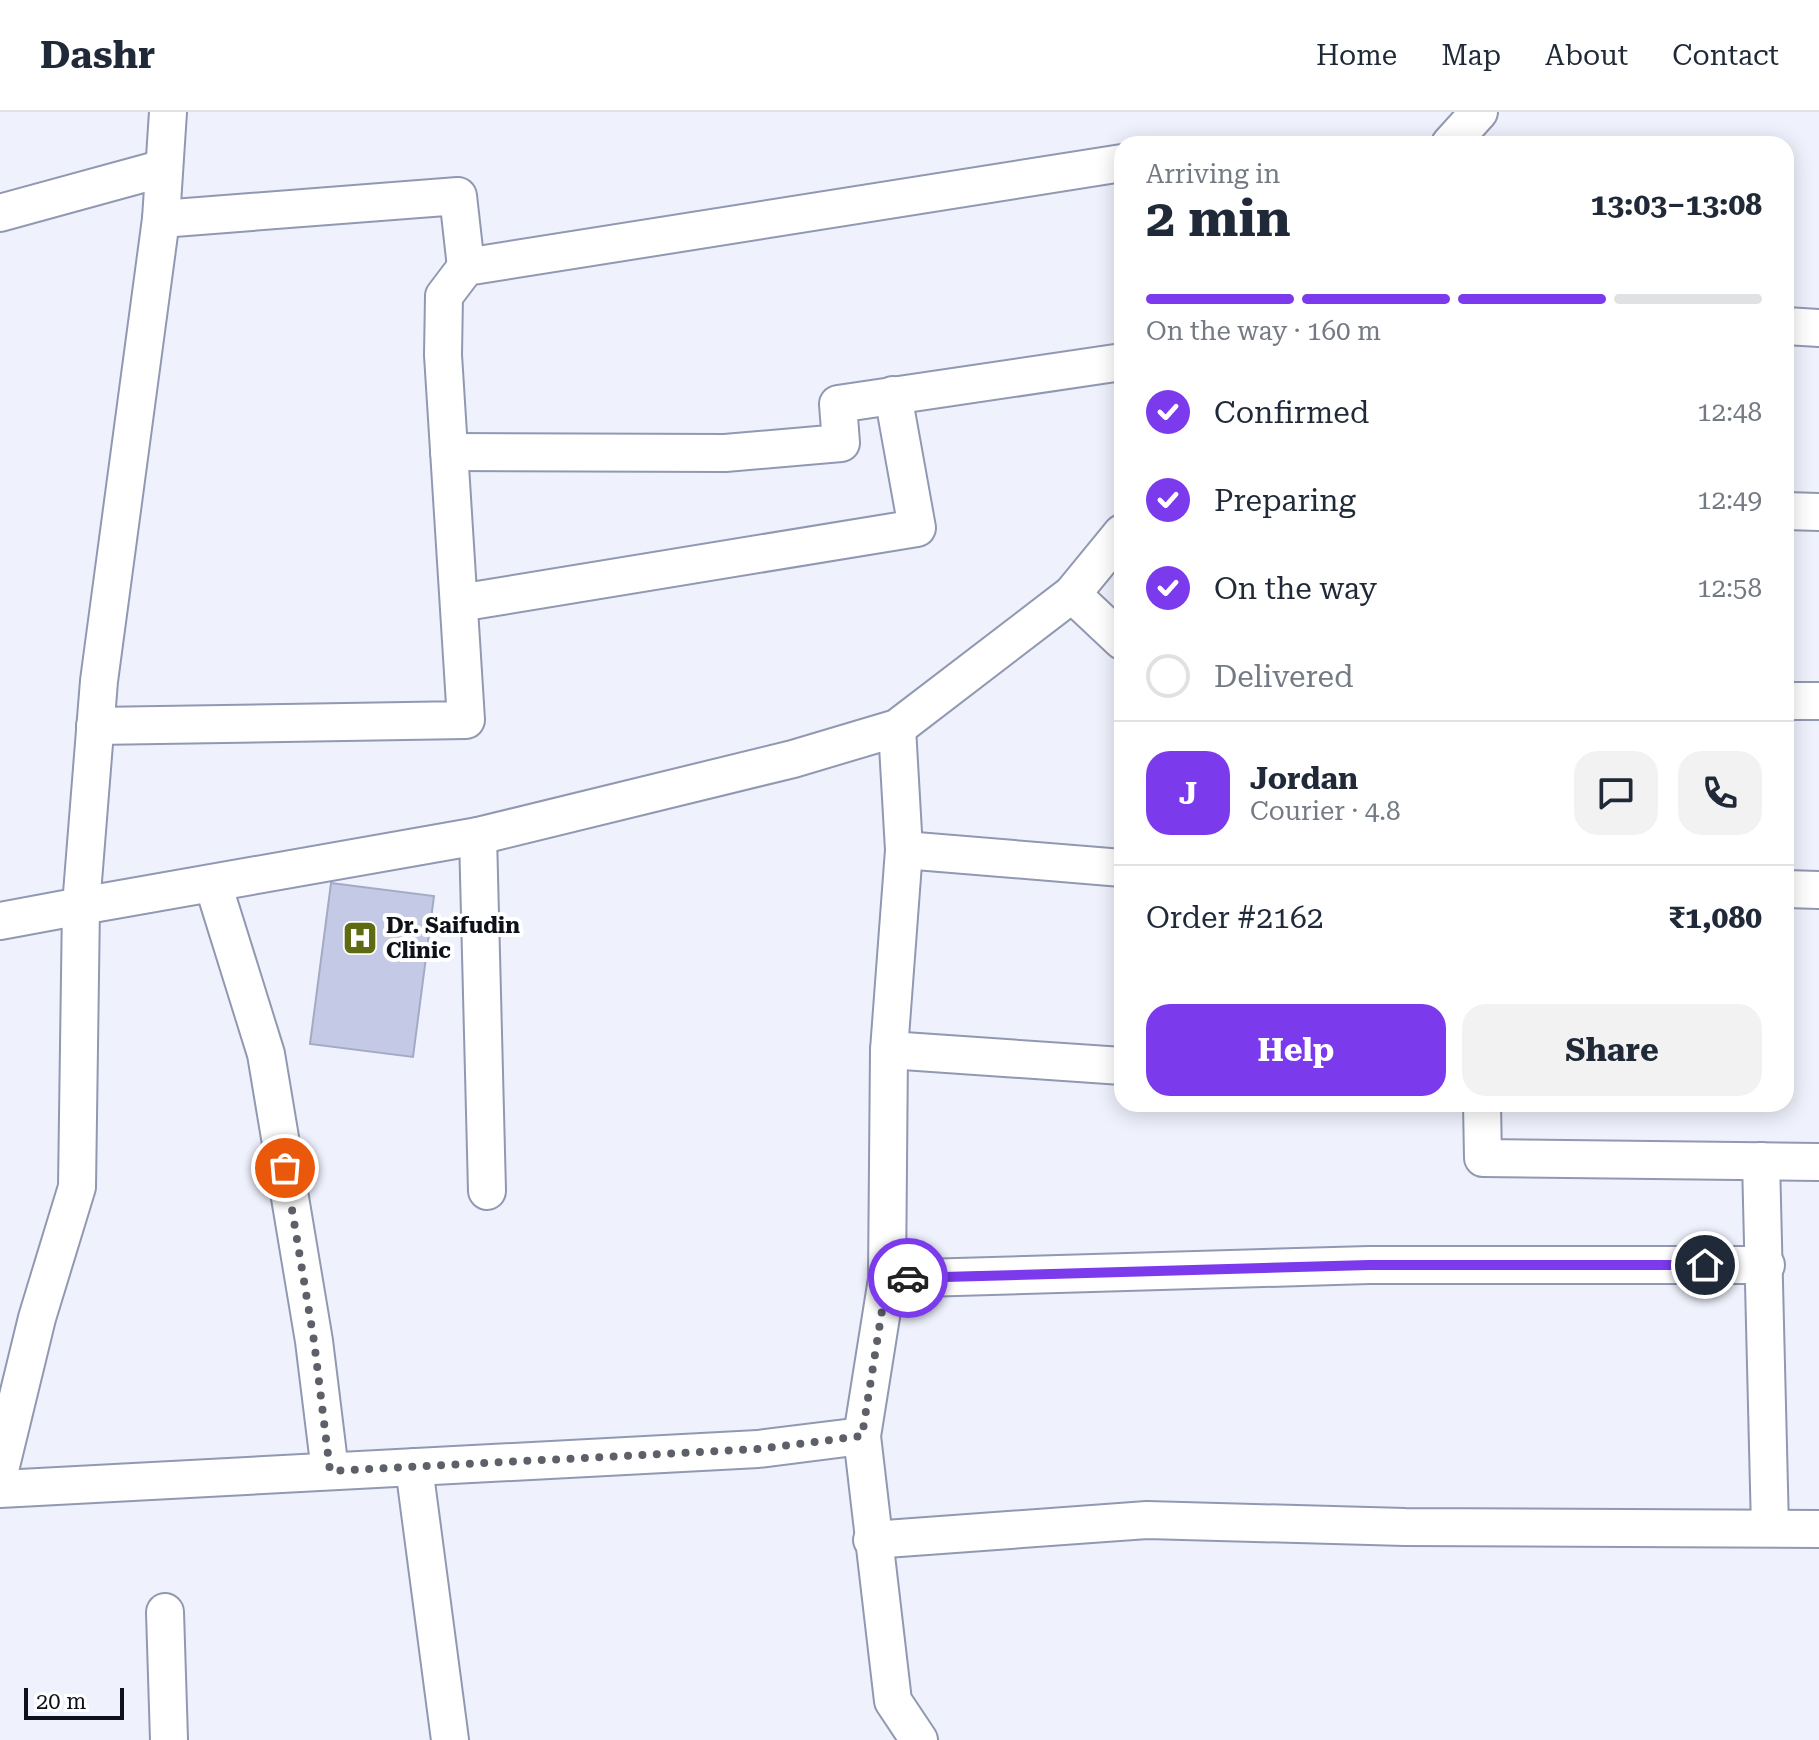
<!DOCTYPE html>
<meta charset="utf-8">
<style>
body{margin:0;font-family:"Roboto Serif",serif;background:#f2f2f3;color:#1f2937;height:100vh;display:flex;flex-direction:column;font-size:30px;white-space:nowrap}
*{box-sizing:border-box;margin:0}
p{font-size:26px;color:#747a83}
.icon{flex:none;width:44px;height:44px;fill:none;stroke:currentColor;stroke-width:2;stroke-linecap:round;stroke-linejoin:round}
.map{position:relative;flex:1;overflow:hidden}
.sheet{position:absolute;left:1114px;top:24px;width:680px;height:976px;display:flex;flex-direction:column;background:#fff;border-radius:24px;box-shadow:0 4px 20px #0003}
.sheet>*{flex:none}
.scale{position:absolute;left:24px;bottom:20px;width:100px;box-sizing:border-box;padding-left:8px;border:4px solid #0f111a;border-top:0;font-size:22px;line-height:28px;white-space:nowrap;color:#0f111a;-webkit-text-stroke:6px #fff;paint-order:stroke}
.pin{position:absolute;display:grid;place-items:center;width:68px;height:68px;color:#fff;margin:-34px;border:4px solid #fff;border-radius:50%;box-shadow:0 2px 8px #0007}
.courier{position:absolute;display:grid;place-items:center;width:80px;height:80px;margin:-40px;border:6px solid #7c3aed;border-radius:50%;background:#fff;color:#222;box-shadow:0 2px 10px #0007}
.head em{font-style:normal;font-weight:700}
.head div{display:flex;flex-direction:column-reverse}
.head{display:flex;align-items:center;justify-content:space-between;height:136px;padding:0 32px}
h1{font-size:52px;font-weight:700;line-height:60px}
.bar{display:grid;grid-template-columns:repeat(4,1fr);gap:12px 8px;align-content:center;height:96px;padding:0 32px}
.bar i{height:10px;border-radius:6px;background:#e0e1e3}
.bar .selected{background:#7c3aed}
.bar p{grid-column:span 4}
.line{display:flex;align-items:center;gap:20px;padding:0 32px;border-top:2px solid #e0e1e3}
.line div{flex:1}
.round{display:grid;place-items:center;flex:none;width:84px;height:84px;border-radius:24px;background:#f2f2f3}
ol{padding:0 32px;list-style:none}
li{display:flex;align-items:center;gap:24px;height:88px}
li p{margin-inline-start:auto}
li .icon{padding:8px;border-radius:50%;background:#7c3aed;color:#fff;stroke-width:4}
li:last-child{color:#747a83}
li i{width:44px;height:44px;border:4px solid #e0e1e3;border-radius:50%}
.button{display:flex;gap:16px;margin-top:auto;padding:16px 32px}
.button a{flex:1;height:92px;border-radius:24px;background:#7c3aed;color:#fff;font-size:32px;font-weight:700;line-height:92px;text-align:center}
.button a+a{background:#f2f2f3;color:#1f2937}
header{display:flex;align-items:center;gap:48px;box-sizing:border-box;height:112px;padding:0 40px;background:#fff;border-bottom:2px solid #e0e1e3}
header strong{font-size:38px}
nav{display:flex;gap:44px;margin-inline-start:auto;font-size:28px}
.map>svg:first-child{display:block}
</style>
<header>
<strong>Dashr</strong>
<nav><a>Home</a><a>Map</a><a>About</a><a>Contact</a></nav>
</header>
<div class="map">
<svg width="1819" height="1628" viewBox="0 0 1819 1628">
<rect width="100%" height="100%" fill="#eff2fd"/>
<path fill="#c4cae5" stroke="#a3aac4" stroke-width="2" d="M331,771L434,784L413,945L310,932Z"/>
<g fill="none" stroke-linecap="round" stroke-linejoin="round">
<g stroke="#9198b1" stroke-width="40">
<g id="minor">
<path d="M1450,32L1479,0"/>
<path d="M0,101L164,56"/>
<path d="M161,107L458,84L466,155"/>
<path d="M1786,214L1819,216"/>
<path d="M449,340L725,341L841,331L838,292L1122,250"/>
<path d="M1786,399L1819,400"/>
<path d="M1072,482L1122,529"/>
<path d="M459,491L917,416L893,283"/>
<path d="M1786,589H1819"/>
<path d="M95,614L466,608L443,243L444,184L466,155L1122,51"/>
<path d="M897,616L904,738L889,938L887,1167L862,1324L893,1589L919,1628"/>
<path d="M478,724L487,1079"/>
<path d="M904,738L1122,756"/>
<path d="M213,772L266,942L314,1229L330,1359"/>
<path d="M1786,777L1819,778"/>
<path d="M0,809L81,794L99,569L161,107L168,0"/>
<path d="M889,938L1122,954"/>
<path d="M1482,992L1483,1046L1819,1050"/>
<path d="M1761,1049L1770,1416"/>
<path d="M887,1167L1369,1153H1766"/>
<path d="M414,1355L450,1628"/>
<path d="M0,1358L37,1206L77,1075L81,794L478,724L793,647L897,616L1072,482L1122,421"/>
<path d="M0,1377L758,1337L862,1324"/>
<path d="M872,1428L1147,1408L1405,1415L1819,1417"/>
<path d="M165,1500L169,1628"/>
</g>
</g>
<use href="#minor" stroke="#fff" stroke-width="36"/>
</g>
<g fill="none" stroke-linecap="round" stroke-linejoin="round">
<path stroke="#5d6069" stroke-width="8" stroke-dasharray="0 14.4" d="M285,1056L314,1229L330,1359L758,1337L862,1324L887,1167L908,1166"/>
<path stroke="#7c3aed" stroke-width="10" d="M908,1166L1369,1153H1705"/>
</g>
<defs>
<g id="hospital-square" transform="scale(1.8)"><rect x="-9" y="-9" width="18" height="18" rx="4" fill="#5e6b13" stroke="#fff"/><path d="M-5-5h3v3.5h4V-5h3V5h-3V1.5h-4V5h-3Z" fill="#fff"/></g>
</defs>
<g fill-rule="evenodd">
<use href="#hospital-square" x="360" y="826"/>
</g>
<g text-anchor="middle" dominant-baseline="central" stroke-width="8" stroke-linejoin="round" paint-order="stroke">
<g font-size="22" font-weight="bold" fill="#0f111a" stroke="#fff" text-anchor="start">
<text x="386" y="813">Dr. Saifudin<tspan x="386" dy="25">Clinic</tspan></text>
</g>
</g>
</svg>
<div class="scale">20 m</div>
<div class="pin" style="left:285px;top:1056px;background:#ea580c"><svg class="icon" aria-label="bag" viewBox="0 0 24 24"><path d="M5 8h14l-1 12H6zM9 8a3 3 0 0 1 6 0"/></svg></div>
<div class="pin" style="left:1705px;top:1153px;background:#1f2937"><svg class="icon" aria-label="home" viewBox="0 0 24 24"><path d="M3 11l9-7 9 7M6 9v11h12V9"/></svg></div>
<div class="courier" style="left:908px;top:1166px"><svg class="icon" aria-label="car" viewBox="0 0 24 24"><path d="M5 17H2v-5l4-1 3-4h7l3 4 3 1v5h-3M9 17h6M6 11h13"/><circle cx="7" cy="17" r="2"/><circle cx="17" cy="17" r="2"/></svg></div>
<section class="sheet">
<div class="head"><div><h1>2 min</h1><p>Arriving in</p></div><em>13:03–13:08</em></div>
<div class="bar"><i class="selected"></i><i class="selected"></i><i class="selected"></i><i></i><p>On the way · 160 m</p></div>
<ol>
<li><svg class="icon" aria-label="check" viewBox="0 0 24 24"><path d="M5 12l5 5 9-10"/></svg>Confirmed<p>12:48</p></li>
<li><svg class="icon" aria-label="check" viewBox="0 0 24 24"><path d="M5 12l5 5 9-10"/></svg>Preparing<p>12:49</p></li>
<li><svg class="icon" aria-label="check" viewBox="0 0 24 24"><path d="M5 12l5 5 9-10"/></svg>On the way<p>12:58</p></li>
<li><i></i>Delivered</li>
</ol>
<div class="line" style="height:144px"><b class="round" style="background:#7c3aed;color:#fff">J</b><div><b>Jordan</b><p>Courier · 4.8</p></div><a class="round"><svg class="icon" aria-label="chat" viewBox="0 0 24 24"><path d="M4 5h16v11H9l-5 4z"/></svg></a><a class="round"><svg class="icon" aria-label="phone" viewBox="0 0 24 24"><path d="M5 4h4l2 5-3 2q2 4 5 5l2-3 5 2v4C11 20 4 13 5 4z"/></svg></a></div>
<div class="line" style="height:104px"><div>Order #2162</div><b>₹1,080</b></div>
<div class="button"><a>Help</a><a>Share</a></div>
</section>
</div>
